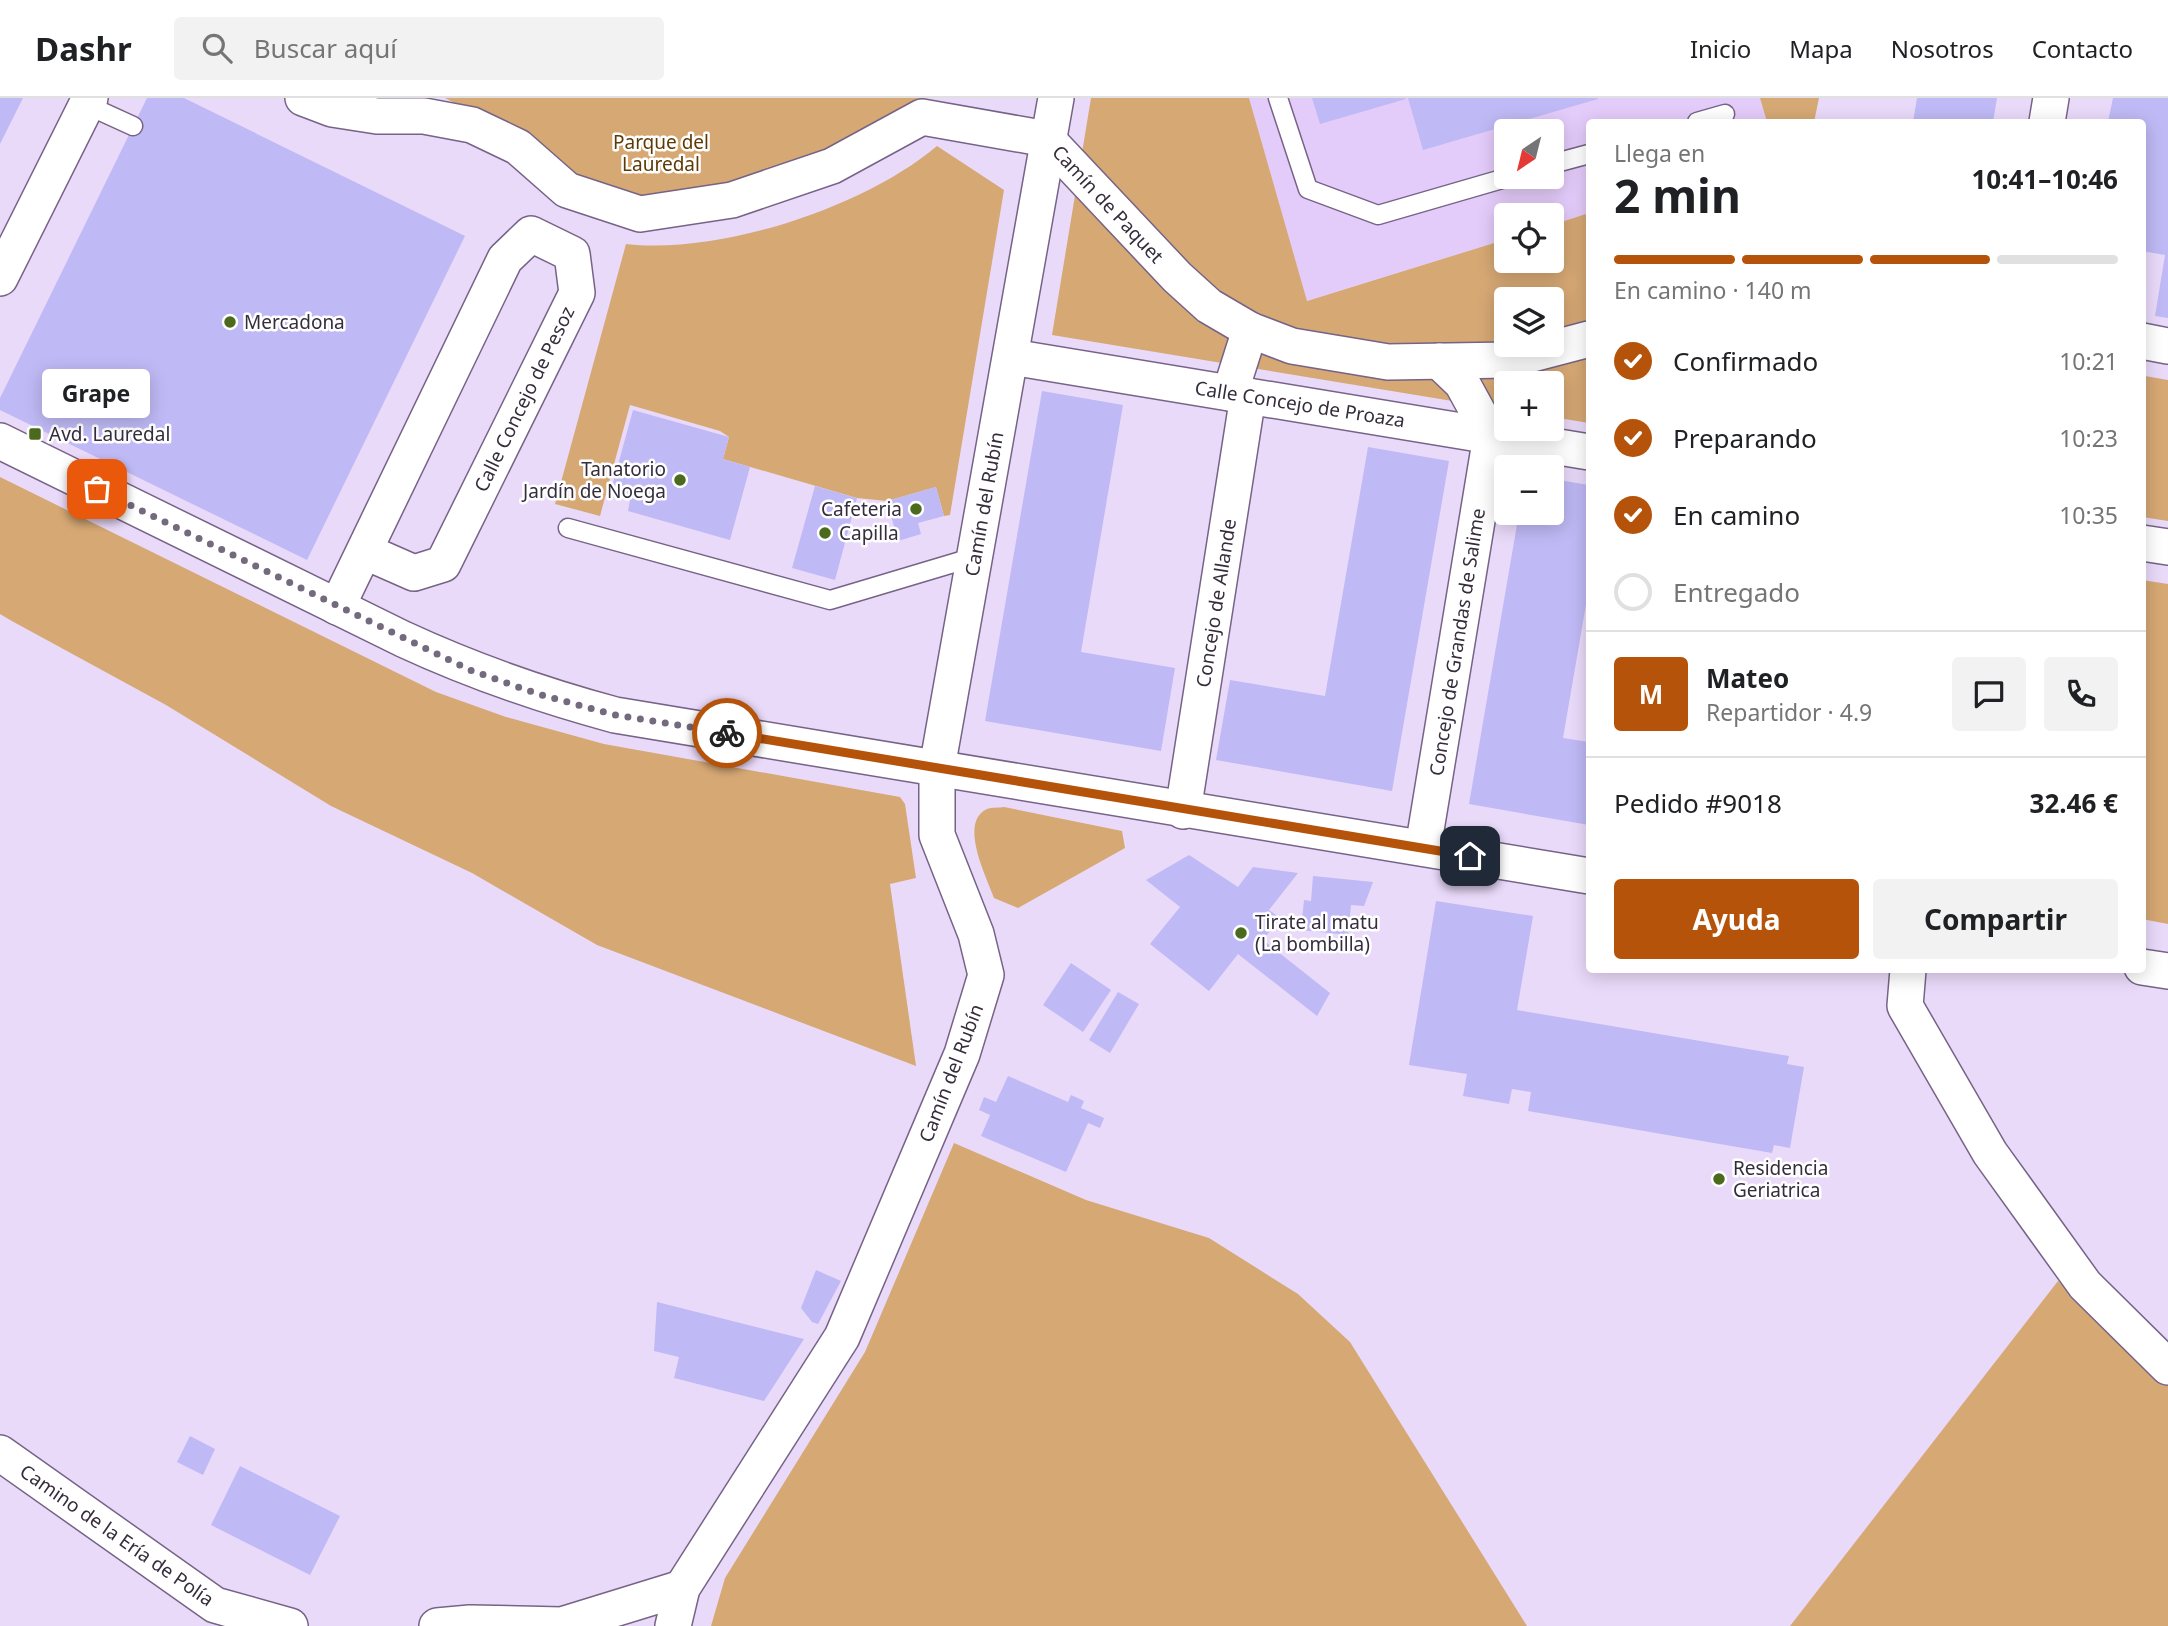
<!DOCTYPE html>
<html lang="es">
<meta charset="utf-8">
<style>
body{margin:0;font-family:"Noto Sans",sans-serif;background:#f2f2f2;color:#202124;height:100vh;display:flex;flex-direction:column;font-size:26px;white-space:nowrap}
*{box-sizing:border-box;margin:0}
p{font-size:23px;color:#757577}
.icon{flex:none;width:38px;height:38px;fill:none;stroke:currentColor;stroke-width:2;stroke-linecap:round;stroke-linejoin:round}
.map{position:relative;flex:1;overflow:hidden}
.panel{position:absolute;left:1586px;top:21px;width:560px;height:854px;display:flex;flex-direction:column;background:#fff;border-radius:7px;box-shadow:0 4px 18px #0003}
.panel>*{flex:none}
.needle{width:46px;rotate:215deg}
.controls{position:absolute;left:1494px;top:21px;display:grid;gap:14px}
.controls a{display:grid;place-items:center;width:70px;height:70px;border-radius:7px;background:#fff;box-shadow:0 4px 18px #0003;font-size:35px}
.pin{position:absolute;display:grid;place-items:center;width:60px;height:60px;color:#fff;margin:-30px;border-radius:14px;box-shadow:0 4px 10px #0006}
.courier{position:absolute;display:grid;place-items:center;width:70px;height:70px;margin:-35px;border:5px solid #b45309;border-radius:50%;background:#fff;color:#222;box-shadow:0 2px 9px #0007}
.bubble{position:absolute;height:49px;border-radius:7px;background:#fff;box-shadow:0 4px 18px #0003;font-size:23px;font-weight:700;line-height:49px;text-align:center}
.head em{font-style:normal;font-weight:700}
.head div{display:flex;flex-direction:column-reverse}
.head{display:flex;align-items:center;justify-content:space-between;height:119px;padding:0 28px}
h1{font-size:46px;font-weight:700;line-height:52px}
.bar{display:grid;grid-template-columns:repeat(4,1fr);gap:10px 7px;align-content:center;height:84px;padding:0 28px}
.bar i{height:9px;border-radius:5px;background:#e0e0e0}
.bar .selected{background:#b45309}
.bar p{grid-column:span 4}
.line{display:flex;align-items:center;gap:18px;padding:0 28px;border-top:2px solid #e0e0e0}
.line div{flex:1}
.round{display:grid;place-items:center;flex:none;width:74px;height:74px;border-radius:7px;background:#f2f2f2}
ol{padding:0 28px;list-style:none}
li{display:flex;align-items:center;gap:21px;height:77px}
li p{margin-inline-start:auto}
li .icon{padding:7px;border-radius:50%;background:#b45309;color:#fff;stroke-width:4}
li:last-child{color:#757577}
li i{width:38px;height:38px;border:4px solid #e0e0e0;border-radius:50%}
.cta{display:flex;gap:14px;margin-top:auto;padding:14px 28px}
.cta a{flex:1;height:80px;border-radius:7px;background:#b45309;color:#fff;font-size:28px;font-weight:700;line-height:80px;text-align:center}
.cta a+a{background:#f2f2f2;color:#202124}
header{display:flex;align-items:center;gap:42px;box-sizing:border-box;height:98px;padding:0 35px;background:#fff;border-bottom:2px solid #e0e0e0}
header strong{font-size:33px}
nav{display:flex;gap:38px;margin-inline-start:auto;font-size:24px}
.search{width:490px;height:63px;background:#f2f2f2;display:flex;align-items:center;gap:18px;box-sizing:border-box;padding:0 24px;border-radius:7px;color:#757577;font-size:26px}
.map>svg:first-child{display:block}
</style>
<header>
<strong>Dashr</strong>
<div class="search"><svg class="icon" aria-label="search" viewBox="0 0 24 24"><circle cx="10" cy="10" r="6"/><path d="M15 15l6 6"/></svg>Buscar aquí</div>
<nav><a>Inicio</a><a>Mapa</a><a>Nosotros</a><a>Contacto</a></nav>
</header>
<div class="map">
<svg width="2168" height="1528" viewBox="0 0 2168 1528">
<rect width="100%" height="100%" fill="#eadafa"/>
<path fill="#e4ccfa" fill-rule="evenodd" d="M1249,0H1760L1767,24H1589V115L1552,127V117H1507V141L1306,203ZM1507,33H1552V79H1507Z"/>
<g fill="#d6a874" fill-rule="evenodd">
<path d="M445,0H924L881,42L658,113L577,76L554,57Z"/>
<path d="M1091,0H1249L1307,203L1507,141V163H1552V127L1589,115V325L1552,319V285H1507V312L1052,237ZM1507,201H1552V247H1507Z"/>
<path d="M1760,0H1819L1814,24H1767Z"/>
<path d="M937,48L1004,92L950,417L944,418L936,389L887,403L857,400L723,361L729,339L720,333L630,307L600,418L555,406L626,146C720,157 865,109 937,48Z"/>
<path d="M2145,278L2168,282V423L2142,419Z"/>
<path d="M0,379L436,594L506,619L604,646L900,699L905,706L916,780L890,786L916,968L597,847L472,775L331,708L166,607L10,522L0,516Z"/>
<path d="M2142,482L2168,486V826L2142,821Z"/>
<path d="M1004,709L1122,733L1125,750L1018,810L994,800C987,780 958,724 987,711C991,709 999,710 1004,709Z"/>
<path d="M954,1045L1086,1102L1209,1140L1298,1196L1350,1244L1527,1528H711L725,1480L865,1254Z"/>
<path d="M2058,1183L2168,1288V1528H1790Z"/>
</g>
<g fill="#bfb9f5">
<path d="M0,0H23L0,46Z"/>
<path d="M147,0H184L465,138L307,462L0,312V300Z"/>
<path d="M1312,0H1405L1406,1L1320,26Z"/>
<path d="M1408,0H1598V1L1423,52Z"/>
<path d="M1917,0H1997L1993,24H1913Z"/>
<path d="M2113,0H2168V220L2155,218L2165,157L2142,153V24H2108Z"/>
<path d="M1042,293L1123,307L1081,554L1175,570L1161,653L985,623Z"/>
<path d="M633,312L729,339L723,361L750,369L730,442L628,413L630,402L610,396Z"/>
<path d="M1368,349L1449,363L1392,693L1216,662L1230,582L1325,598Z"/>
<path d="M1552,381L1589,387V489L1563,640L1589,644V727L1469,706L1519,415H1552Z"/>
<path d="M815,388L857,400L835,482L792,470Z"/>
<path d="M936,389L944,418L918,425L921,436L898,443L887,403Z"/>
<path d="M1189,757L1238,789L1253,769L1298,775L1269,812L1280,820L1263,842L1330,895L1317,918L1238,856L1209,893L1150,846L1180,809L1146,782Z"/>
<path d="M1313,778L1373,784L1364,808L1351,807L1348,837L1301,832L1304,802L1311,803Z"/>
<path d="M1436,803L1533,818L1517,912L1789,958L1787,966L1804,969L1790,1050L1774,1047L1772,1055L1528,1013L1531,994L1512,991L1509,1006L1463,998L1467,976L1409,967Z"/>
<path d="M1071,865L1111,892L1083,934L1043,907Z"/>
<path d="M1118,894L1139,906L1110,955L1089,942Z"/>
<path d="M1008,978L1068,1004L1071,997L1084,1003L1081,1010L1104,1020L1100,1030L1088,1025L1066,1074L981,1038L990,1017L979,1012L984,999L996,1004Z"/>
<path d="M816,1172L841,1183L818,1226L812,1224L801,1210Z"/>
<path d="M657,1204L804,1241L764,1303L674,1280L679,1259L654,1253Z"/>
<path d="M190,1338L215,1351L203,1377L177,1364Z"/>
<path d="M240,1368L340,1418L310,1477L211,1427Z"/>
</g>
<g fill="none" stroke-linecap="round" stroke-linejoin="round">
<g stroke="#766386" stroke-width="21">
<g id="lane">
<path d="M1278,0L1308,91L1378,117L1509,79"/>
<path d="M87,7L133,28"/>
<path d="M1697,24L1725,16"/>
<path d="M1552,66L1589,56"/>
<path d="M568,430L830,502L974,459"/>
</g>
</g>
<g stroke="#766386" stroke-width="38">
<g id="street">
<path d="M303,0L332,11L377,18H424L472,27L518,49L567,92L640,116L732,102L832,68L922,19L1047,41L1177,179L1209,208L1250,232L1292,248L1388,264L1509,262L1589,241"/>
<path d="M2047,24L2051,0"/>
<path d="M0,180L90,0"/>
<path d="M2142,243L2168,248"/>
<path d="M1011,259L1589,354"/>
<path d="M1439,263L1462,285L1491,338"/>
<path d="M1230,295L1250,232"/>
<path d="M0,343L403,541C472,573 541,597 615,617L1589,778"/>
<path d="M2142,445L2168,449"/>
<path d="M337,509L505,161L531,136L572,156L577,195L443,466L414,475L364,453"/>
<path d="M1183,713L1248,298"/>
<path d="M1423,750L1491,338"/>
<path d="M2142,869L2168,873"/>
<path d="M1908,872L1905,908L1990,1055L2085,1187L2168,1269"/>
<path d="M0,1355L215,1507L290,1528"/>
<path d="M437,1528L470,1525L562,1527L682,1490"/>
<path d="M673,1528L682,1490L842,1239L962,956L986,877L976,836L937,737V670L1056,0"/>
</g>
</g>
<use href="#lane" stroke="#fff" stroke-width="18"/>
<use href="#street" stroke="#fff" stroke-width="35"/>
</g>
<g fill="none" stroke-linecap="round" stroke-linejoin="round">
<path stroke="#746a7e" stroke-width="7" stroke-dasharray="0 12.6" d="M97,391L470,572L538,596L615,617L727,635"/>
<path stroke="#b45309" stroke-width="9" d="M727,635L1470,758"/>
</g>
<g fill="#4c6a1e" stroke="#fff" stroke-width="2.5">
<circle cx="230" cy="224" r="7"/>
<rect x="28" y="329" width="14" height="14" rx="3.5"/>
<circle cx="680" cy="382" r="7"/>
<circle cx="916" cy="411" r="7"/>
<circle cx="825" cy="435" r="7"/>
<circle cx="1241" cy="835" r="7"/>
<circle cx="1719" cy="1081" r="7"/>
</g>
<g text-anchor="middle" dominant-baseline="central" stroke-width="5" stroke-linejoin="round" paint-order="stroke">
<g font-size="19" fill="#5e3903" stroke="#fff">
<text x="661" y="44">Parque del<tspan x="661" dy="22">Lauredal</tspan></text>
</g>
<g font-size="19" fill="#352d3c" stroke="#fff">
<text transform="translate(1108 106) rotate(47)">Camín de Paquet</text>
<text transform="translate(524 301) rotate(-64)">Calle Concejo de Pesoz</text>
<text transform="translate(1300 306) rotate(9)">Calle Concejo de Proaza</text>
<text transform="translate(984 406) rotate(-80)">Camín del Rubín</text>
<text transform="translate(1216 505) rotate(-81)">Concejo de Allande</text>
<text transform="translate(1457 544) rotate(-81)">Concejo de Grandas de Salime</text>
<text transform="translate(951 975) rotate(-69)">Camín del Rubín</text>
<text transform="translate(117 1437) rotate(35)">Camino de la Ería de Polía</text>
</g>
<g font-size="19" fill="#352d3c" stroke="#fff" text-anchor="start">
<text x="244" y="224">Mercadona</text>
<text x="49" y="336">Avd. Lauredal</text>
<text x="666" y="371" text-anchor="end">Tanatorio<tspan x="666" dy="22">Jardín de Noega</tspan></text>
<text x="902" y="411" text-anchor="end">Cafeteria</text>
<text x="839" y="435">Capilla</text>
<text x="1255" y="824">Tirate al matu<tspan x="1255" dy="22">(La bombilla)</tspan></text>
<text x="1733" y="1070">Residencia<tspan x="1733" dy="22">Geriatrica</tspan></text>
</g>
</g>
</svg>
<div class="controls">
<a><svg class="needle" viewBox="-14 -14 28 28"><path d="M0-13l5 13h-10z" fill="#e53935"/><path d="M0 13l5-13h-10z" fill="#757577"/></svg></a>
<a><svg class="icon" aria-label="locate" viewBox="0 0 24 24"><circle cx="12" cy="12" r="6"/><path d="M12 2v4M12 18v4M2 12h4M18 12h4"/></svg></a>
<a><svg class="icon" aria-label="layers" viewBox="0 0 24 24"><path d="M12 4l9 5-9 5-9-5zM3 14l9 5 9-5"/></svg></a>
<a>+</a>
<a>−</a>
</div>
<div class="pin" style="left:97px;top:391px;background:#ea580c"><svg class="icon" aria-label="bag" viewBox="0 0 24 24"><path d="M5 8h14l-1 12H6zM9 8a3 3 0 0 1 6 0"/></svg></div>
<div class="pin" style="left:1470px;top:758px;background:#1f2937"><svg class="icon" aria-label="home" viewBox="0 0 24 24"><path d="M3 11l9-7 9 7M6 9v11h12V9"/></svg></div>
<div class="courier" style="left:727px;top:635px"><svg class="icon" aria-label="bike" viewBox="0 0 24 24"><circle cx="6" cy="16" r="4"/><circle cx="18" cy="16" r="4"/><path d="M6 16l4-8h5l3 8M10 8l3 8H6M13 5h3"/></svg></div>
<div class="bubble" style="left:42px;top:271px;width:108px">Grape</div>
<section class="panel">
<div class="head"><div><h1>2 min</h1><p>Llega en</p></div><em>10:41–10:46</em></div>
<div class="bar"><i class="selected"></i><i class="selected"></i><i class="selected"></i><i></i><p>En camino · 140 m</p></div>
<ol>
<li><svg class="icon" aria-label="check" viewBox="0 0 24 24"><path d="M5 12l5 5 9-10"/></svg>Confirmado<p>10:21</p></li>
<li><svg class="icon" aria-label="check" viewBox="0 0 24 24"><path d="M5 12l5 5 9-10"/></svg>Preparando<p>10:23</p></li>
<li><svg class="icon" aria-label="check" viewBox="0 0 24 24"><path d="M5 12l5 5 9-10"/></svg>En camino<p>10:35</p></li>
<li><i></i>Entregado</li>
</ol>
<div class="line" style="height:126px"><b class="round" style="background:#b45309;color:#fff">M</b><div><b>Mateo</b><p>Repartidor · 4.9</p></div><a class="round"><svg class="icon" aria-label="chat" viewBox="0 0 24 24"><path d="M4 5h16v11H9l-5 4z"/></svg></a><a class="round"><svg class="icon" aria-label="phone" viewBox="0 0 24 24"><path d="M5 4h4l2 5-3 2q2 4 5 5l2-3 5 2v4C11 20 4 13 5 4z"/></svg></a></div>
<div class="line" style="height:91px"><div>Pedido #9018</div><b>32.46 €</b></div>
<div class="cta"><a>Ayuda</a><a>Compartir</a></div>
</section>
</div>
